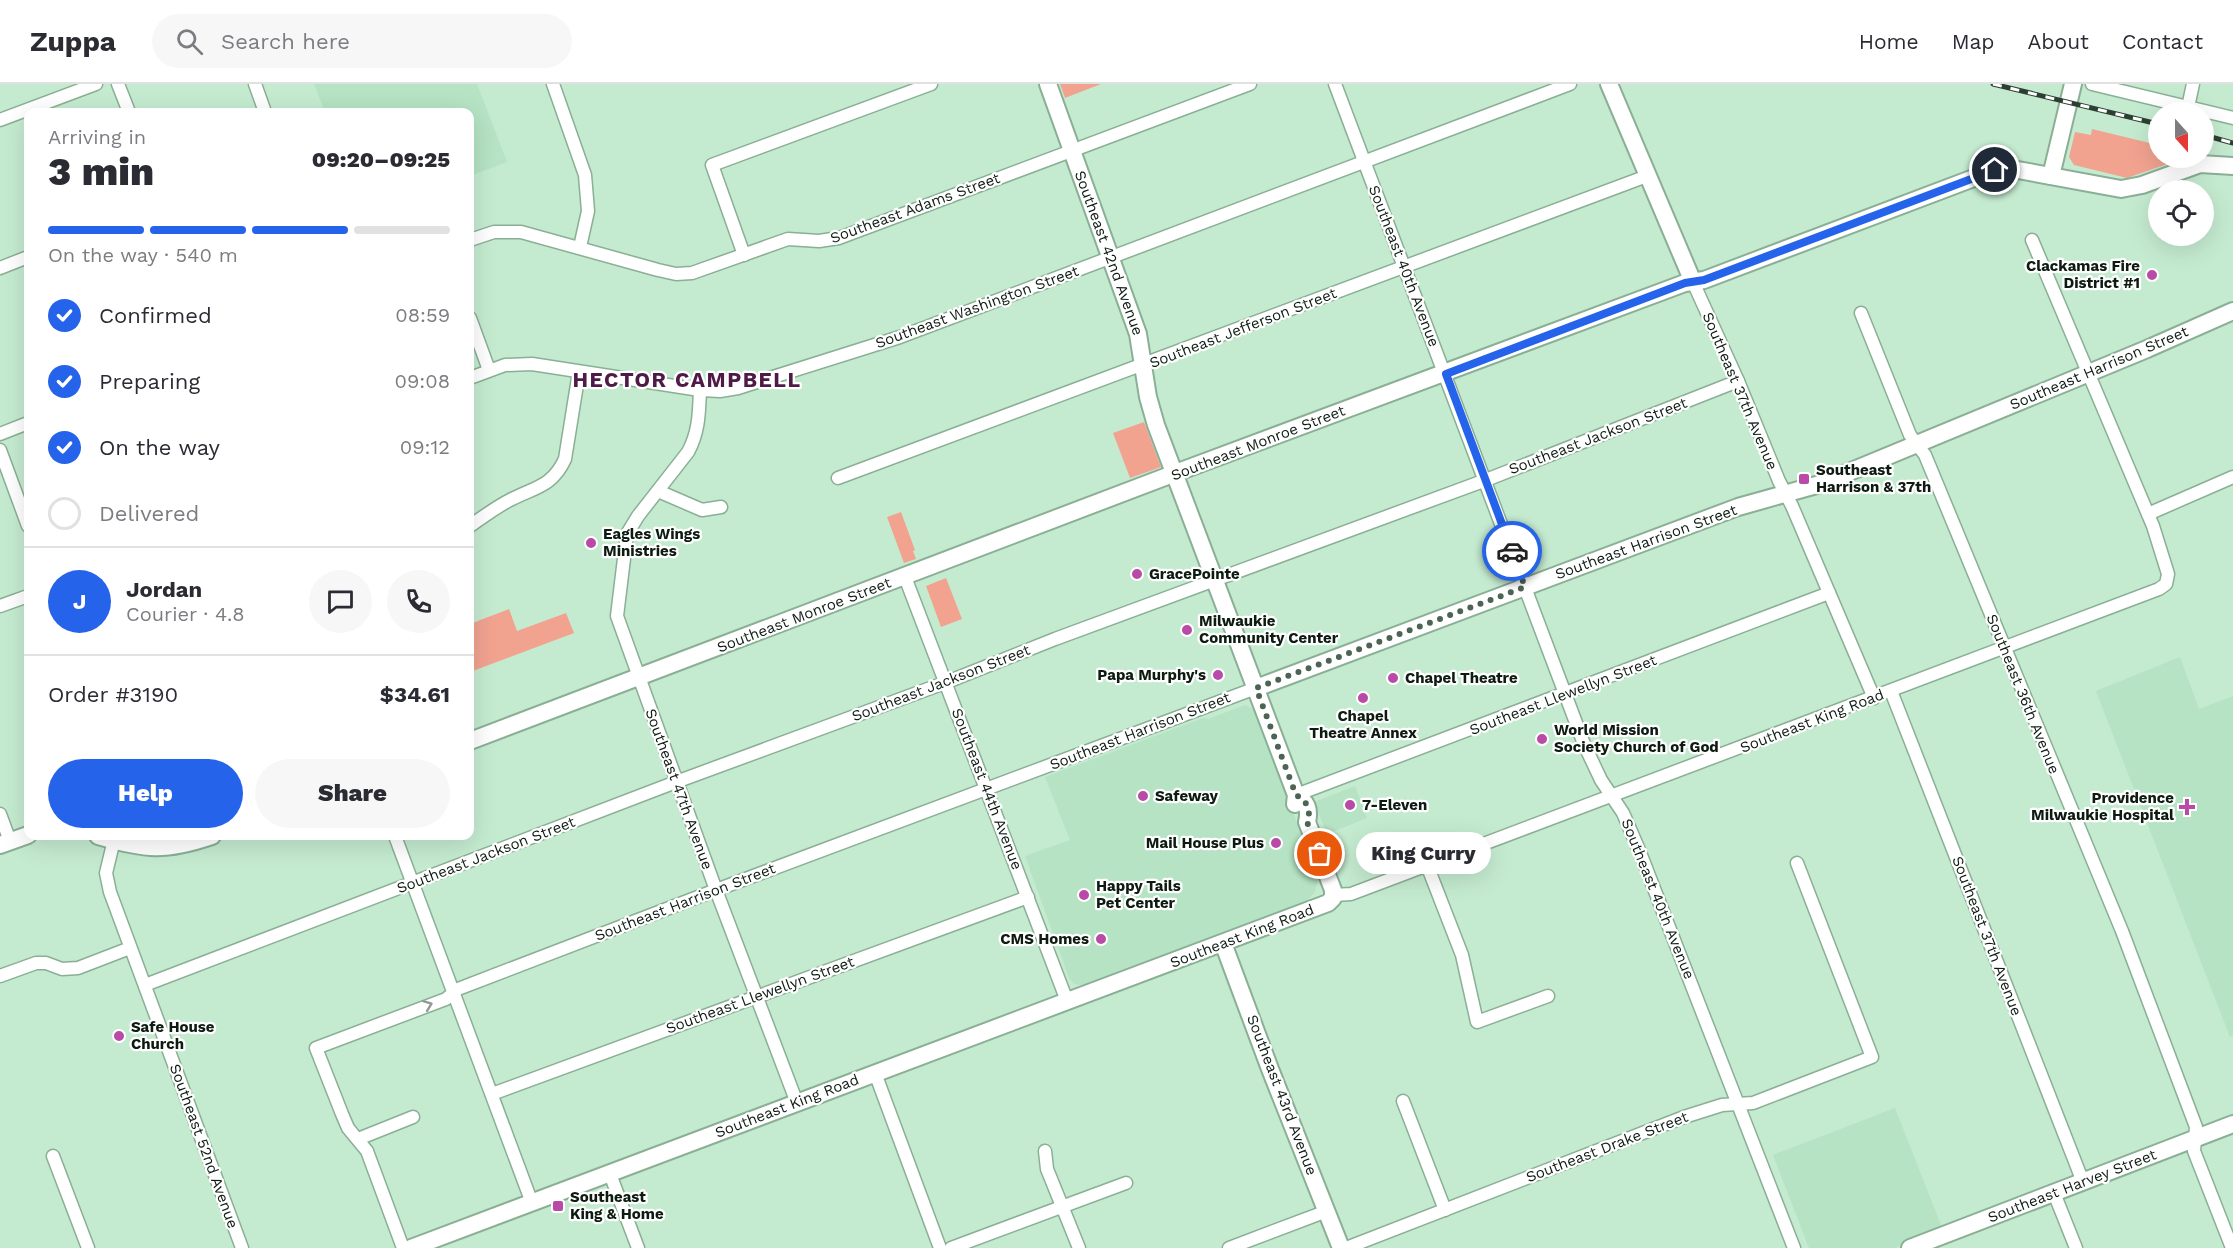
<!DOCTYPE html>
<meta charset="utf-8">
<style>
body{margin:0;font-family:"Work Sans",sans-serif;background:#f7f7f7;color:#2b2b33;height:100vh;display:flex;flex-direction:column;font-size:22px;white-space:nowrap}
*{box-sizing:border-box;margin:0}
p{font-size:20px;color:#7c7c81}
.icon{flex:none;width:33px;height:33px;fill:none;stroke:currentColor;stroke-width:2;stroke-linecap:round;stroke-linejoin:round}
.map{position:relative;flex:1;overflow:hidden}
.details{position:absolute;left:24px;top:24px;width:450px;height:732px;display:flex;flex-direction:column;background:#fff;border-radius:12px;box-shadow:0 6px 24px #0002}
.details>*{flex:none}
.needle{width:39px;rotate:159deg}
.buttons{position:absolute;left:2148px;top:18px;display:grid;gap:12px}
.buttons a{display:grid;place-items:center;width:66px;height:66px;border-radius:50%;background:#fff;box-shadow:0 6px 24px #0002;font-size:30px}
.pin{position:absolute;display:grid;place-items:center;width:51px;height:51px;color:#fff;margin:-26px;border:3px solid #fff;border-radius:50%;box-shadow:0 2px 6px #0007}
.courier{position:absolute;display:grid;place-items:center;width:60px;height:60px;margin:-30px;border:4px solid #2563eb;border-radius:50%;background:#fff;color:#222;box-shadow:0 2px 8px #0007}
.bubble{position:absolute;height:42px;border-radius:21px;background:#fff;box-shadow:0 6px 24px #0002;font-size:20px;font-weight:800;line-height:42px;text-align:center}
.overview em{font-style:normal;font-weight:800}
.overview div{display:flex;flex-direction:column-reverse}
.overview{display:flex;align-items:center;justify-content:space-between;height:102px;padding:0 24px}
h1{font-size:39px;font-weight:800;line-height:45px}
.bar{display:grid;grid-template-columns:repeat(4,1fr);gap:9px 6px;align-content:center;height:72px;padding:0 24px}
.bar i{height:8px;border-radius:4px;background:#e1e1e2}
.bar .active{background:#2563eb}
.bar p{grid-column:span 4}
.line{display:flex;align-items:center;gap:15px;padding:0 24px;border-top:2px solid #e1e1e2}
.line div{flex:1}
.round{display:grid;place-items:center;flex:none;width:63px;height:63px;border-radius:32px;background:#f7f7f7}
ol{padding:0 24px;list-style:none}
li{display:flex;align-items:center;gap:18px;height:66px}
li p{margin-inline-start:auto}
li .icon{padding:6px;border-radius:50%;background:#2563eb;color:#fff;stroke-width:4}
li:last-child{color:#7c7c81}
li i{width:33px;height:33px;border:3px solid #e1e1e2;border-radius:50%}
.action{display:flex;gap:12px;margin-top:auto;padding:12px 24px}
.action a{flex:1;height:69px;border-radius:36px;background:#2563eb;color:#fff;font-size:24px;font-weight:800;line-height:69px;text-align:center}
.action a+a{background:#f7f7f7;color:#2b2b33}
header{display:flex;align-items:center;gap:36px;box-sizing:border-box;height:84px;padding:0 30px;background:#fff;border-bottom:2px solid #e1e1e2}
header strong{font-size:28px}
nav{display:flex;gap:33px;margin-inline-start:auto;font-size:21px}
.search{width:420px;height:54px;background:#f7f7f7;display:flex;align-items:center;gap:15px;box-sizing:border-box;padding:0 21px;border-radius:33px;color:#7c7c81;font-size:22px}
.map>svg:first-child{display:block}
</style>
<header>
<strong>Zuppa</strong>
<div class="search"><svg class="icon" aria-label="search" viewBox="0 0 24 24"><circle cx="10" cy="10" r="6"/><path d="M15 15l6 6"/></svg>Search here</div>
<nav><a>Home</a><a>Map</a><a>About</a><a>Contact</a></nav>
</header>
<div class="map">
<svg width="2233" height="1164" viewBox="0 0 2233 1164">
<rect width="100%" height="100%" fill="#c4ebd0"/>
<g fill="#b5e3c3">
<path d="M314,0H477L507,78L470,92V28H325Z"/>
<path d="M2180,573L2199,625L2233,612V951L2230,953L2096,607Z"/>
<path d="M1245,621L1254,625L1318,794L1315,808L1307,817L1082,901L1074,900L1069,894L1025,772L1070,756L1045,693L1203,634L1208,635Z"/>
<path d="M1355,702L1367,734L1327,750L1314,718Z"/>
<path d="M1895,1024L1943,1146L1895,1164H1809L1773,1071Z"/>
</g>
<g fill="#f2a390">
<path d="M1060,0H1101L1065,14Z"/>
<path d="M2092,45L2158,61V74H2176V77L2127,94L2074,81L2069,73L2075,48L2091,51Z"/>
<path d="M1144,338L1161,383L1130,394L1113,349Z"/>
<path d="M901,428L915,466L913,467L916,475L904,479L887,433Z"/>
<path d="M946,494L962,535L941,543L926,502Z"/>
<path d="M509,525L517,547L566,529L574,549L470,588V540Z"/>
</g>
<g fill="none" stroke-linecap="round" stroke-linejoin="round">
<g stroke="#8aaf95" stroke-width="15">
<g id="street">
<path d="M118,0L129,28"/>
<path d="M255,0L265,28"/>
<path d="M553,0L585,91L588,127L580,163"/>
<path d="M1335,0L1584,660L1601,696L1623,729L1639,766L1794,1164"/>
<path d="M2092,0L2233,34"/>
<path d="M2188,23L2193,0"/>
<path d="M0,36L96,0"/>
<path d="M470,156L494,148H521L658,186L676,190L692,189L788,155L819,157L839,154L1250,0"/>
<path d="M744,171L712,81L931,0"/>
<path d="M0,184L28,173"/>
<path d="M1693,198L1738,297L1779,397L1792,422L1874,614"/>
<path d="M1861,229L1910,351L1925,371L2122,847L2196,1043L2194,1067L2232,1164"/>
<path d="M470,234L489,286"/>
<path d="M470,294L505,281L532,280L700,306L720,307L738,304L900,253L1570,0"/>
<path d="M700,306C699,329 699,348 688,368L638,432L627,450L617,532L716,806L797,1019"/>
<path d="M0,350L28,339"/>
<path d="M0,366L28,442"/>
<path d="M838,394L1647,92"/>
<path d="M658,407L702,426L721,423"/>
<path d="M2148,430L2233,393"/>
<path d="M470,442C483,433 496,423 510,416C535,403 552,403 565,375L579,288"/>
<path d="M905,493L1067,917"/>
<path d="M0,522L28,512"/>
<path d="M1891,607L2083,1098"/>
<path d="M1296,711L1829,509"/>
<path d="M0,730L10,757"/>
<path d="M395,752L532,1119"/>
<path d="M114,756L106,789L110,808L242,1164"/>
<path d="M1427,781L1462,871L1477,938L1548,912"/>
<path d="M1334,811L1351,810L2159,505L2166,500L2168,490L2153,442L2032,156"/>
<path d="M0,892L36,879H46L62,885L78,884L130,864"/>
<path d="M145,901L676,698L947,598L1055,555L1486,396L1738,297"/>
<path d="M875,989L940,1164"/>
<path d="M492,1010L1028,813"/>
<path d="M1403,1017L1445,1126"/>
<path d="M358,1055L413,1033"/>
<path d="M1045,1067L1047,1085L1079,1164"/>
<path d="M53,1072L88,1164"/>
<path d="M610,1090L638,1164"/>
<path d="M2054,1109L2076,1164"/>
<path d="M403,1164L367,1067L348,1044L342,1030L316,964L446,915L458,905L716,806L1256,604"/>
<path d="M951,1164L1126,1099"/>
<path d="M1229,1164L1327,1127"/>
<path d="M1346,1164L1684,1033L1722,1021L1753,1019L1872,973L1797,779"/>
</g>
</g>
<g stroke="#8aaf95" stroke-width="20">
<g id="secondary">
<path d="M1048,0L1138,250L1148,313L1156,341L1296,711L1295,720"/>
<path d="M1609,0L1693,198"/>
<path d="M2051,92L2073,0"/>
<path d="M1256,604L1738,423L1820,400L2147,265L2233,227"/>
<path d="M470,657L1186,385L1685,199L1704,196L1995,86H2018L2121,105L2142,101L2200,80L2233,82"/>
<path d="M98,752C146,766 165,768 212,752"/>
<path d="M0,761L28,751"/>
<path d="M1223,859L1270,985L1341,1164"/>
<path d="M411,1164L1328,819L1333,814V806L1307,738C1310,725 1307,718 1296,711"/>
<path d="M1910,1164L2233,1040"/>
</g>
</g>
<use href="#street" stroke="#fff" stroke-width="12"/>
<use href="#secondary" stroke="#fff" stroke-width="16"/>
<g stroke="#2d3f32" stroke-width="5">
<g id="rail">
<path d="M1993,0L2158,40"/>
<path d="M2204,51L2233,59"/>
</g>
</g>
<use href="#rail" stroke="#fff" stroke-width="3" stroke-dasharray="9" stroke-linecap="butt"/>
</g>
<defs><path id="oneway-chevron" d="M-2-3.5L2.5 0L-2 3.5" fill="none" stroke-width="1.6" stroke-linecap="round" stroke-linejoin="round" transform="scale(1.5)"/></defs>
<use stroke="#929894" href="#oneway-chevron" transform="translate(428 921) rotate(-21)"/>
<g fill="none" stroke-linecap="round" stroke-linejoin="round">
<path stroke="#4d6454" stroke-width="6" stroke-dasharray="0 10.8" d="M1320,770L1307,738L1309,729L1305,717L1296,711L1256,604L1525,503L1512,467"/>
<path stroke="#2563eb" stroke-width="8" d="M1512,467L1446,290L1685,199L1704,196L1995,86"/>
</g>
<g fill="#b94aa7" stroke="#fff" stroke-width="2">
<circle cx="2152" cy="191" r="6"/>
<rect x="1798" y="389" width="12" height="12" rx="3"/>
<circle cx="591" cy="459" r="6"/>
<circle cx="1137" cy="490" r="6"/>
<circle cx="1187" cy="546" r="6"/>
<circle cx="1218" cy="591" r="6"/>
<circle cx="1393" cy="594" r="6"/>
<circle cx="1363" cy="614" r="6"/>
<circle cx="1542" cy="655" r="6"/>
<circle cx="1143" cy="712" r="6"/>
<circle cx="1350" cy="721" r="6"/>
<path d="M2184 714h6v6h6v6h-6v6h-6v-6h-6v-6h6z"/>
<circle cx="1276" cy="759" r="6"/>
<circle cx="1084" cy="811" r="6"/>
<circle cx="1101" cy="855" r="6"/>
<circle cx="119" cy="952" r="6"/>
<rect x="552" y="1116" width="12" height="12" rx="3"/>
</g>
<g text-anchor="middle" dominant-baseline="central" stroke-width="4.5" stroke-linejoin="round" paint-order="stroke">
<g font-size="15" fill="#0d1b11" stroke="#fff">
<text transform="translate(915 124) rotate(-20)">Southeast Adams Street</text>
<text transform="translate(1109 169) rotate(70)">Southeast 42nd Avenue</text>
<text transform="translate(1404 182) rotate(69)">Southeast 40th Avenue</text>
<text transform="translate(977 223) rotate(-20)">Southeast Washington Street</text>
<text transform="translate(1243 244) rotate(-21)">Southeast Jefferson Street</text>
<text transform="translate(2099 284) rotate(-23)">Southeast Harrison Street</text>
<text transform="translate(1740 307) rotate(67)">Southeast 37th Avenue</text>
<text transform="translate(1598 352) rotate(-21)">Southeast Jackson Street</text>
<text transform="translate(1258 359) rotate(-21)">Southeast Monroe Street</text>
<text transform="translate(1646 458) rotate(-20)">Southeast Harrison Street</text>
<text transform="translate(804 531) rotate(-21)">Southeast Monroe Street</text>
<text transform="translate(941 599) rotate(-21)">Southeast Jackson Street</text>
<text transform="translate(2023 610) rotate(68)">Southeast 36th Avenue</text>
<text transform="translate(1563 611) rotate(-21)">Southeast Llewellyn Street</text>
<text transform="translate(1812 637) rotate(-21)">Southeast King Road</text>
<text transform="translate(1140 647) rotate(-21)">Southeast Harrison Street</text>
<text transform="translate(679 705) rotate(70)">Southeast 47th Avenue</text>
<text transform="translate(987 705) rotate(69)">Southeast 44th Avenue</text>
<text transform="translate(486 771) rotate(-21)">Southeast Jackson Street</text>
<text transform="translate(1658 815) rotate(68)">Southeast 40th Avenue</text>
<text transform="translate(685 818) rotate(-21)">Southeast Harrison Street</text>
<text transform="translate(1242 852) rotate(-21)">Southeast King Road</text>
<text transform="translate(1987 852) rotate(69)">Southeast 37th Avenue</text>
<text transform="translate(760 911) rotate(-20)">Southeast Llewellyn Street</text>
<text transform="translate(1282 1011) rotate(69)">Southeast 43rd Avenue</text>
<text transform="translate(787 1022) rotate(-21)">Southeast King Road</text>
<text transform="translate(204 1062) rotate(70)">Southeast 52nd Avenue</text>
<text transform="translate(1607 1063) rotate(-21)">Southeast Drake Street</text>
<text transform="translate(2072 1102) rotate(-21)">Southeast Harvey Street</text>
</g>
<g font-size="15" font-weight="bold" fill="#0d1b11" stroke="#fff" text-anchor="start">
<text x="2140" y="182" text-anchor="end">Clackamas Fire<tspan x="2140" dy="17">District #1</tspan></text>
<text x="1816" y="386">Southeast<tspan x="1816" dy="17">Harrison &amp; 37th</tspan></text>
<text x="603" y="450">Eagles Wings<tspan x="603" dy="17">Ministries</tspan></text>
<text x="1149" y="490">GracePointe</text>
<text x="1199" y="537">Milwaukie<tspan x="1199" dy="17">Community Center</tspan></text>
<text x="1206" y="591" text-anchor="end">Papa Murphy's</text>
<text x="1405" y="594">Chapel Theatre</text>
<text x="1363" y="632" text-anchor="middle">Chapel<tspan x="1363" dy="17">Theatre Annex</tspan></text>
<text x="1554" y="646">World Mission<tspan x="1554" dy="17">Society Church of God</tspan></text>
<text x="1155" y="712">Safeway</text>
<text x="2174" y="714" text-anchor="end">Providence<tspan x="2174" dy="17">Milwaukie Hospital</tspan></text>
<text x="1362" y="721">7-Eleven</text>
<text x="1264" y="759" text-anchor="end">Mail House Plus</text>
<text x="1096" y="802">Happy Tails<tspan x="1096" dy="17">Pet Center</tspan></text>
<text x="1089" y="855" text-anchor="end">CMS Homes</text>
<text x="131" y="943">Safe House<tspan x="131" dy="17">Church</tspan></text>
<text x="570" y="1113">Southeast<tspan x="570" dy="17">King &amp; Home</tspan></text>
</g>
<g font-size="21" font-weight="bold" letter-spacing="1.5" fill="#4f1a47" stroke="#fff">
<text x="687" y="295">HECTOR CAMPBELL</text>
</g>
</g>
</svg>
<div class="buttons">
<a><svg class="needle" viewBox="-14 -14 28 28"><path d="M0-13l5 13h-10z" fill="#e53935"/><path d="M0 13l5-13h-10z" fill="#7c7c81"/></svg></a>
<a><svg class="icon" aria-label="locate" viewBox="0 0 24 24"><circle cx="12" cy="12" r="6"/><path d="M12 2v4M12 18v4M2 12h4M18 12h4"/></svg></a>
</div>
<div class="pin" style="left:1320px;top:770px;background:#ea580c"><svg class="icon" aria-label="bag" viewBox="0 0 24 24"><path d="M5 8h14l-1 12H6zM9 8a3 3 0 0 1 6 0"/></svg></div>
<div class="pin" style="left:1995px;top:86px;background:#1f2937"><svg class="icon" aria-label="home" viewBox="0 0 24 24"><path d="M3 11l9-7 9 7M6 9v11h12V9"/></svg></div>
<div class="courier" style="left:1512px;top:467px"><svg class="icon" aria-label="car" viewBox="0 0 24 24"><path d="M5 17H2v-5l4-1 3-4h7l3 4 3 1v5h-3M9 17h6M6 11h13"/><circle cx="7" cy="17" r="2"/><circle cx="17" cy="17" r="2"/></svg></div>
<div class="bubble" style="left:1356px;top:748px;width:135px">King Curry</div>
<section class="details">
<div class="overview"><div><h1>3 min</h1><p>Arriving in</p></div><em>09:20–09:25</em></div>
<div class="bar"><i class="active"></i><i class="active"></i><i class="active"></i><i></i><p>On the way · 540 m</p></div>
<ol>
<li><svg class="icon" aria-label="check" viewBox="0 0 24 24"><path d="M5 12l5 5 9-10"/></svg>Confirmed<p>08:59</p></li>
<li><svg class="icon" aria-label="check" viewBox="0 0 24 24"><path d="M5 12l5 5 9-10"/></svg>Preparing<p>09:08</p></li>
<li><svg class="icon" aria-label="check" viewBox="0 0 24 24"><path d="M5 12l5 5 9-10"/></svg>On the way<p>09:12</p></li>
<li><i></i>Delivered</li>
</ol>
<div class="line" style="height:108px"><b class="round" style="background:#2563eb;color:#fff">J</b><div><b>Jordan</b><p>Courier · 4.8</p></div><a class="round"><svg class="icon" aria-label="chat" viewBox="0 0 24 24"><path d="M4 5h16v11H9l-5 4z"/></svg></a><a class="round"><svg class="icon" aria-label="phone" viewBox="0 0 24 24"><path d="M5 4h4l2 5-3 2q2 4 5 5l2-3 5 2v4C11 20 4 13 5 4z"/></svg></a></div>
<div class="line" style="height:78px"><div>Order #3190</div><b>$34.61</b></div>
<div class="action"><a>Help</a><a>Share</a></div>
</section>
</div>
